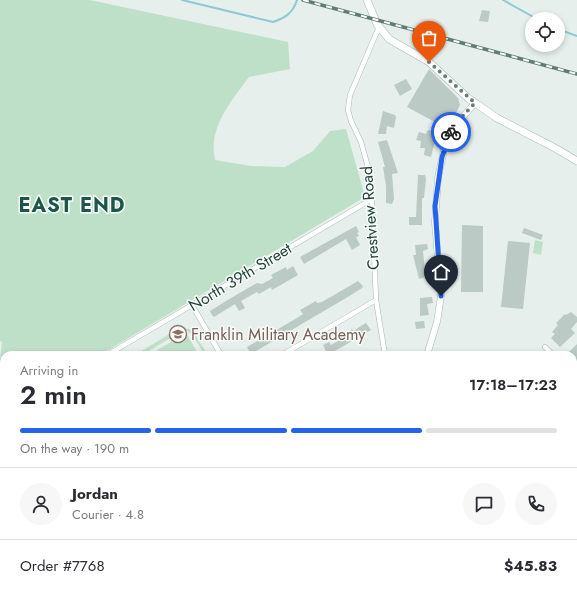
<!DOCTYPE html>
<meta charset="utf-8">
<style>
body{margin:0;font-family:Jost,sans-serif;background:#f7f7f7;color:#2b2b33;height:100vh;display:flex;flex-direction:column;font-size:15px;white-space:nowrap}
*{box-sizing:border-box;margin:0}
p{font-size:13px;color:#7c7c81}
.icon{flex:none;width:22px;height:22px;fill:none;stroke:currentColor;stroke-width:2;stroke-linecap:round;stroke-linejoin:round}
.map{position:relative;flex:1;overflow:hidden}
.details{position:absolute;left:0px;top:351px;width:577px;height:248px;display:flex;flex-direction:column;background:#fff;border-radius:12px 12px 0 0;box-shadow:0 2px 6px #0003}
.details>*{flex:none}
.tools{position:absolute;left:525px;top:12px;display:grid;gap:8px}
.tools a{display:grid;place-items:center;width:40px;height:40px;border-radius:50%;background:#fff;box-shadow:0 2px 6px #0003;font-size:20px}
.pin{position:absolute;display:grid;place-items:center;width:34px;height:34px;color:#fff;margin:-41px -17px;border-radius:50% 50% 50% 0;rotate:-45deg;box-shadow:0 0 4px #0007}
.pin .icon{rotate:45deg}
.courier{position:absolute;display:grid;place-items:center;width:40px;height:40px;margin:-20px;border:3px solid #2563eb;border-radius:50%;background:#fff;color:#222;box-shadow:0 1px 5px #0007}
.summary em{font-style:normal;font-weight:600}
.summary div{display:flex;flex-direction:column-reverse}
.summary{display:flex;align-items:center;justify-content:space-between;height:68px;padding:0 20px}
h1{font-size:26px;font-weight:600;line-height:30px}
.bar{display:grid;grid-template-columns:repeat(4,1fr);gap:6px 4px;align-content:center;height:48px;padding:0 20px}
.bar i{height:5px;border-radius:3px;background:#e1e1e2}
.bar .selected{background:#2563eb}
.bar p{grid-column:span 4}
.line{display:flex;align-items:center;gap:10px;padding:0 20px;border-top:1px solid #e1e1e2}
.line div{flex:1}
.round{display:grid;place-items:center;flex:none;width:42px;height:42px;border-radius:21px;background:#f7f7f7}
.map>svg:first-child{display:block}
</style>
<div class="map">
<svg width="577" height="599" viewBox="0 0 577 599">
<rect width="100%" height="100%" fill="#e6efeb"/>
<g fill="#bfe0c8">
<path d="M0,0H90L288,42L290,69L249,77C235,96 217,117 214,141C213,147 214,154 215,160L251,166L285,167L313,151L330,131L346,129L365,197L100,355H4V444L0,446V360L2,342L0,341Z"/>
<path d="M535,240L543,242L541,255L533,253Z"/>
<path d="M181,327L192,330L208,355H204C199,346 194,332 184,330L142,355H135Z"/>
<path d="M186,333L199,355H149Z"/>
<path d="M227,595H304L297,599H229Z"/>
</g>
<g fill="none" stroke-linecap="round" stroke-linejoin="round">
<g stroke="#8ec9d4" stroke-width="2">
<path d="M182,0L273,22C285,18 293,13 297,0"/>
<path d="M503,0L537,19"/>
<path d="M558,29L577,36"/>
</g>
</g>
<g fill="#bbcac4">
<path d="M482,10L490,11L488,22L479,21Z"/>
<path d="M429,69L458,98L460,105L448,129L407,107Z"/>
<path d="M406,79L412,89L400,96L394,85Z"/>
<path d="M383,111L395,115L396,117L394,128L387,126L386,134H378Z"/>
<path d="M429,130L437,133L431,157L424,155L425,148H420L421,141L416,140L419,132L426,134L427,131Z"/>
<path d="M387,140L398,173L392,174L394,199L392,204L386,203V186L383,167H385L378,142Z"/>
<path d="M418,175H425L426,179L424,198H422V225H409V217H416Z"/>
<path d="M462,225L483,226V292H461Z"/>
<path d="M356,226L359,232L357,233L359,236L356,237L360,245L352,250L346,239L304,264L300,257Z"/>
<path d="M524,228L543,235L541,240L522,233Z"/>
<path d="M508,241L530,243L523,309L501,307Z"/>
<path d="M427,244L428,249L423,251L425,270H431L432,275L419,279L413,255H416L415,245Z"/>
<path d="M293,266L298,275L272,290L271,287L259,294L257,292L241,301L245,308L239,311L235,304L214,317L212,315L210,311L231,298L257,283L262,284L273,278L271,275L286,267L287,270Z"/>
<path d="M358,281L363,286L362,288L351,295L251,354L248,349L247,347L254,343L297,318L303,314L300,310L316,301L317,303L322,302Z"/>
<path d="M432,297L433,303L427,304L429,315L420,316V298Z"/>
<path d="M571,312L577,317V322L571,329L575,333L560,347L551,338L555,334L552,332L558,325L556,323L565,314L566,315Z"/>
<path d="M424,321L425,328L416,329L415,322Z"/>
<path d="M366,323L371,330L328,355L323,345L329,342L331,345L348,335L347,333L352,329L353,331Z"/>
<path d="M577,344V361L569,352Z"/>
</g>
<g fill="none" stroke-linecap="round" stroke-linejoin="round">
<g stroke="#a8b8b2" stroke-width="5.5">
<g id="minor">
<path d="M379,27L350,95L348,110L351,121L361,142L368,167L372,199L376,300L385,355"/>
<path d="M192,305L221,355"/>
<path d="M545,347L553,355"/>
<path d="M107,355L372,199"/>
<path d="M282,355L376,300"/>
<path d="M573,374L577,378"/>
<path d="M573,490L577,488"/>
<path d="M0,522L4,520"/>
<path d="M573,533L577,540"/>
<path d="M573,593L577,590"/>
<path d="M115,595L118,599"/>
<path d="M364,595L367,599"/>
<path d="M41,599L47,595"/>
<path d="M391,599L398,595"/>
<path d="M562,599L569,595"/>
</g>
</g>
<g stroke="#a8b8b2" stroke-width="7">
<g id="tertiary">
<path d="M427,355L437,322L441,296L435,222L438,178L445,145L453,128L475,103"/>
<path d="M487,595L489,599"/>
</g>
</g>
<g stroke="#a4bbb3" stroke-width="8">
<path id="secondary" d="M367,0L377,24L389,39L429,62L468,98L497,118L555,148L577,161"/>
</g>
<use href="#minor" stroke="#fff" stroke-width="4.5"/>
<use href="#tertiary" stroke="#fff" stroke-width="6"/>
<use href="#secondary" stroke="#fff" stroke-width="7"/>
<g stroke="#5f7d75" stroke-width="3.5">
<path id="rail" d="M303,0L577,74"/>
</g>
<use href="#rail" stroke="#f7fbf9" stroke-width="2" stroke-dasharray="6" stroke-linecap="butt"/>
</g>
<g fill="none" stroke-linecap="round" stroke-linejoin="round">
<path stroke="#687f78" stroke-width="4" stroke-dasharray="0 7.2" d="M429,62L475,103L456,123L451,132"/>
<path stroke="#2563eb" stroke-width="5" d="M441,296L435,206L442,157L451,132"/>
</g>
<defs>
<g id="school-ring" transform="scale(0.9)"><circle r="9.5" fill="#f7fbf9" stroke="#8d6e63" stroke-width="1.5"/><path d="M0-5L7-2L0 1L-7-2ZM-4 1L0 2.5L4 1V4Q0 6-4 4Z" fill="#8d6e63"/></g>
</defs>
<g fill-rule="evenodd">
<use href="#school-ring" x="178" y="334"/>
</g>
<g text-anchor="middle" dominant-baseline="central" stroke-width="3" stroke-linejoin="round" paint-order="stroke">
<g font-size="16" fill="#24423a" stroke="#f7fbf9">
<text transform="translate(370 218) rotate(-94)">Crestview Road</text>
<text transform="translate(240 277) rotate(-31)">North 39th Street</text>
</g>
<g font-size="16" fill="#785e54" stroke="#f7fbf9" text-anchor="start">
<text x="191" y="334">Franklin Military Academy</text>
</g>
<g font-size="20" font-weight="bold" letter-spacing="1" fill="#1f5548" stroke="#f7fbf9">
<text x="72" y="205">EAST END</text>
</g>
</g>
</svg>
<div class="tools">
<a><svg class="icon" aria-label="locate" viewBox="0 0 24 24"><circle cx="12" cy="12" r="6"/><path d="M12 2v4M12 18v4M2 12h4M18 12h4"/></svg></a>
</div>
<div class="pin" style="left:429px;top:62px;background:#ea580c"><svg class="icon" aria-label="bag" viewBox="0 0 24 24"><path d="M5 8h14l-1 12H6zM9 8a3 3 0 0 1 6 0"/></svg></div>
<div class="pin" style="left:441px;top:296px;background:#1f2937"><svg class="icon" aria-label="home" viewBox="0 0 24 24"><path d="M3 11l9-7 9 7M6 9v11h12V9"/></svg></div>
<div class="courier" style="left:451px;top:132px"><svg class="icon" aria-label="bike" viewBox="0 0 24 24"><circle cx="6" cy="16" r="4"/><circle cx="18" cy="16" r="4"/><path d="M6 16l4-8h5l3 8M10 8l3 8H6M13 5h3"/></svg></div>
<section class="details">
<div class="summary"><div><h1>2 min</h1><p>Arriving in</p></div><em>17:18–17:23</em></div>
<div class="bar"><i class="selected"></i><i class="selected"></i><i class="selected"></i><i></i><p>On the way · 190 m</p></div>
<div class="line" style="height:72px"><a class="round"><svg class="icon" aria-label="person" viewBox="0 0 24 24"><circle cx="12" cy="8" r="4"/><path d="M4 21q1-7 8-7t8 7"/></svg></a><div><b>Jordan</b><p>Courier · 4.8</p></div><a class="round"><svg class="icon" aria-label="chat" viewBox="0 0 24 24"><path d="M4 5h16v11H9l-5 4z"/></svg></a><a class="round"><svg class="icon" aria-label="phone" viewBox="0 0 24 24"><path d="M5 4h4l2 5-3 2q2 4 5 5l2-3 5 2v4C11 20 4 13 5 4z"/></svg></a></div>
<div class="line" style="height:52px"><div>Order #7768</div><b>$45.83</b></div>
</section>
</div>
